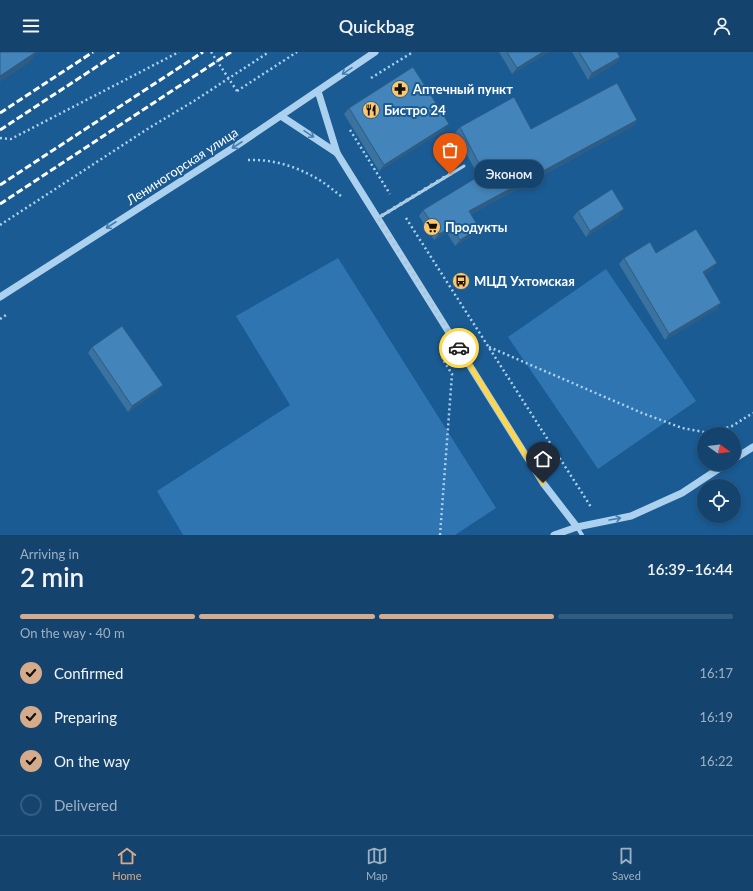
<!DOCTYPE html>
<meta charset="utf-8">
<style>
body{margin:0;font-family:Lato,sans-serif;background:#214e76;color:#f1f3f6;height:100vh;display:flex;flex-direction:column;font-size:15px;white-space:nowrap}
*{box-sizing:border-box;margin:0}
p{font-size:13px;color:#9db0c2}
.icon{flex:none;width:22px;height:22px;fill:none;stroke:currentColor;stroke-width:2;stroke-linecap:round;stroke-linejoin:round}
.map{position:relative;height:483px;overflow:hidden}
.panel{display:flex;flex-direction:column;background:#14446e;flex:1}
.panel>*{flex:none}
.needle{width:26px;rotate:105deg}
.buttons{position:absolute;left:697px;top:375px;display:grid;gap:8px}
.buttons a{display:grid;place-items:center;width:44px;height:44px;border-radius:50%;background:#14446e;box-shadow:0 2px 6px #0003,0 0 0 1px #335c81;font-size:20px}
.pin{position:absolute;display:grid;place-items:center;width:34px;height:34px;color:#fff;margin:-41px -17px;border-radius:50% 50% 50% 0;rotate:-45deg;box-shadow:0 0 4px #0007}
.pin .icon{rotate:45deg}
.courier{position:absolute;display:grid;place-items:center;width:40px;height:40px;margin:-20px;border:3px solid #ffd54a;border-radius:50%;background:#fff;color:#222;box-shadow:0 1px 5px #0007}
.bubble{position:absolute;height:28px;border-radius:14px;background:#14446e;box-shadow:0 2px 6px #0003,0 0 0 1px #335c81;font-size:13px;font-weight:600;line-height:28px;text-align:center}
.headline em{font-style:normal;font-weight:600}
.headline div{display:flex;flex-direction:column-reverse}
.headline{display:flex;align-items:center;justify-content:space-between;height:68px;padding:0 20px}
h1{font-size:26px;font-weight:600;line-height:30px}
.bar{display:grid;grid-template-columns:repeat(4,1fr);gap:6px 4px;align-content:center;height:48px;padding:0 20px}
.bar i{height:5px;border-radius:3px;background:#335c81}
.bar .current{background:#d6ab8b}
.bar p{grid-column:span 4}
ol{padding:0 20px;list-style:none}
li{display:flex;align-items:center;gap:12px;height:44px}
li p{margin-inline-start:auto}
li .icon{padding:4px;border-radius:50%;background:#d6ab8b;color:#111;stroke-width:4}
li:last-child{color:#9db0c2}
li i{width:22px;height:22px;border:2px solid #335c81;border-radius:50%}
header{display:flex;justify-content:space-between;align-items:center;height:52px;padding:0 20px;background:#14446e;font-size:18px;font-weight:600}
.menu{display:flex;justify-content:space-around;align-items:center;height:56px;border-top:1px solid #335c81;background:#14446e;font-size:11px;color:#9db0c2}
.menu a{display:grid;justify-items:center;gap:2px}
.menu .current{color:#d6ab8b}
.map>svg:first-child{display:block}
</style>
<header><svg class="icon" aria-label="menu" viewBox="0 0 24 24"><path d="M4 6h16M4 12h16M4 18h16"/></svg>Quickbag<svg class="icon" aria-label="person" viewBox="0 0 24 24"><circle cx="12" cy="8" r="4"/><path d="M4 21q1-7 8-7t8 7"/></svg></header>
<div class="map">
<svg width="753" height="483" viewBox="0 0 753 483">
<rect width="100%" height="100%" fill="#1a5b93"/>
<g fill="#2e75b1">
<path d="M338,206L496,456L455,483H183L157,439L290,353L236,264Z"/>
<path d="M606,217L696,349L598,417L508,285Z"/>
</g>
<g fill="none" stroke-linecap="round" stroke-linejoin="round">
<g stroke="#abd1ef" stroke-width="2.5" stroke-dasharray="2 3" stroke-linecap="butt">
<path d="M371,26L413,0"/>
<path d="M237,39L297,0"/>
<path d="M350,78L390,142"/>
<path d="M0,86L11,87L179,0"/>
<path d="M248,108C272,107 295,114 316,126C325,131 333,138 341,144L343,146"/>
<path d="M406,166L591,455"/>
<path d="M0,173L149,76L194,49L269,0"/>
<path d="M0,267L6,263"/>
<path d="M489,295L642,361L682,376L709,381L732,374L753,361"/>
<path d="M440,483L452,322L442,306"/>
</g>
<path stroke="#abd1ef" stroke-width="3" d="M378,166L464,114"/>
<path stroke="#abd1ef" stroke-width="4" d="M577,475L582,483"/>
<g stroke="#abd1ef" stroke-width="7">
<path d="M318,39L337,101L543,431L577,475"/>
<path d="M281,64L337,101"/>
<path d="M0,245L239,92L375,0"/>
<path d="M734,407L753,395"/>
<path d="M554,483L577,475L631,464L682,441L726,412"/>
</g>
<g stroke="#fff" stroke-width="3" stroke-dasharray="7 3" stroke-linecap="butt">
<path d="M0,61L93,0"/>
<path d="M0,78L119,0"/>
<path d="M0,133L203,0"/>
<path d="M0,152L231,0"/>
</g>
<path stroke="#abd1ef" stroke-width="2.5" stroke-dasharray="2 3" stroke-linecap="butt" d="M211,0L237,39"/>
</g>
<g fill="#3a72a0">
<path d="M499,0H549L512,22Z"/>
<path d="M572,0H617L620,5L616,11L588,28Z"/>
<path d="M349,56L444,78L379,119L344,62Z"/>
<path d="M637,68L633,74L471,162L479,176L475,182L455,194L447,181L434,188L419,164L423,158L479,125L455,81L460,75L531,77Z"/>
<path d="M578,159L620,163L586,185L573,165Z"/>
<path d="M656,201L713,217L705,222L717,257L665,288L619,212L624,206Z"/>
<path d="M92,295L158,339L128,360L88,301Z"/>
</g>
<g fill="#2f5c82">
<path d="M36,0H37L30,10L0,30V24Z"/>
<path d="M543,0H549L512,22L517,16Z"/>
<path d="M620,5L616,11L588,28L592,21Z"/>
<path d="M637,68L633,74L465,165L469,159Z"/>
<path d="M449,72L444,78L379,119L384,113Z"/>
<path d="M624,157L620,163L586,185L590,179Z"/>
<path d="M452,175L447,181L434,188L439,182Z"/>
<path d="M479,176L475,182L455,194L460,188Z"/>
<path d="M717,211L713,217L699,226L703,220Z"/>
<path d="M721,251L717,257L665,288L669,282Z"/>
<path d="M163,333L158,339L128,360L132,354Z"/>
</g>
<g fill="#4384ba" stroke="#2f5c82">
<path d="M0,0H36L0,24Z"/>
<path d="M507,0H543L517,16Z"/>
<path d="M579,0H617L620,5L592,21Z"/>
<path d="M413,15L449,72L384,113L349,56Z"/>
<path d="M617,31L637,68L469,159L479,176L460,188L452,175L439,182L423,158L484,121L460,75L514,45L531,77Z"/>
<path d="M612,137L624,157L590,179L578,159Z"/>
<path d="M696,177L717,211L703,220L721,251L669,282L624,206L650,190L656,201Z"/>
<path d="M122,274L163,333L132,354L92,295Z"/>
</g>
<defs><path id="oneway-shaft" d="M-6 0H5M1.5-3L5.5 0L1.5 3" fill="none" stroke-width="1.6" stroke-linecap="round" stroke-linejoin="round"/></defs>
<g stroke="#467eaf">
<use href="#oneway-shaft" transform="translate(347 19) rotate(146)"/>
<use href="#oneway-shaft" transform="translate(309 82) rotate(34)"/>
<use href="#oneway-shaft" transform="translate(237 93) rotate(147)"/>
<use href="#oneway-shaft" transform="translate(111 173) rotate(147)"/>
<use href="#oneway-shaft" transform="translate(615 467) rotate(-10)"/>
</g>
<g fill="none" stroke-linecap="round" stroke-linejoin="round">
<path stroke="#afc6d9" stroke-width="4" stroke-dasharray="0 7.2" d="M450,122L378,166L459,296"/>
<path stroke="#ffd54a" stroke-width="5" d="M459,296L543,431"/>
</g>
<defs>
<g id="pharmacy-disc" transform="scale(0.9)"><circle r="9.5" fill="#ffc66a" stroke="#1a5b93"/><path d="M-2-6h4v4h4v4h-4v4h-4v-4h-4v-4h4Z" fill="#111"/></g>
<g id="restaurant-disc" transform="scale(0.9)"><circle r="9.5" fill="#ffc66a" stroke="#1a5b93"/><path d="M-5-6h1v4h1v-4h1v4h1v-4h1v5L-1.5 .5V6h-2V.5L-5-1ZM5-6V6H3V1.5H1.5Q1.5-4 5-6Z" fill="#111"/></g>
<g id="supermarket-disc" transform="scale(0.9)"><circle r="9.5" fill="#ffc66a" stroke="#1a5b93"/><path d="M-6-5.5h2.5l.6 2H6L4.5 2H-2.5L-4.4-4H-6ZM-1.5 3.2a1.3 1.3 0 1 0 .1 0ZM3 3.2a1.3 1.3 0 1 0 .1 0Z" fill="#111"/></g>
<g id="bus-disc" transform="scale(0.9)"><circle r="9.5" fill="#ffc66a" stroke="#1a5b93"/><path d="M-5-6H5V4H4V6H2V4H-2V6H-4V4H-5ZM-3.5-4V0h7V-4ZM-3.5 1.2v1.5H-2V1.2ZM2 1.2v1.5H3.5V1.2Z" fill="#111"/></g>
</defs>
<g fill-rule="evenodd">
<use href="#pharmacy-disc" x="400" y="37"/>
<use href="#restaurant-disc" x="371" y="58"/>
<use href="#supermarket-disc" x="432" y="175"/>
<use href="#bus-disc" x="461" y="229"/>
</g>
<g text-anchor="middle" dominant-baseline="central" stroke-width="4" stroke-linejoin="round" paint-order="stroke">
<g font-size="13" font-weight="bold" fill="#fff" stroke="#1a5b93" text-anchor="start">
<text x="413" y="37">Аптечный пункт</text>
<text x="384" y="58">Бистро 24</text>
<text x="445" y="175">Продукты</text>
<text x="474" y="229">МЦД Ухтомская</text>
</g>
<g font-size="13" fill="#fff" stroke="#1a5b93">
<text transform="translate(182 114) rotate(-33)">Лениногорская улица</text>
</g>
</g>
</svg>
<div class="buttons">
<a><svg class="needle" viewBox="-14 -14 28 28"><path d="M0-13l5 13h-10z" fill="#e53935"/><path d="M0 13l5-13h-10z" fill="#9db0c2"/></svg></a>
<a><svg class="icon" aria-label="locate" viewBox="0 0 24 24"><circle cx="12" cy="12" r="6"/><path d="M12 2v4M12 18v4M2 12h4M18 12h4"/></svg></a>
</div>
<div class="pin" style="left:450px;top:122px;background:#ea580c"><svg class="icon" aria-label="bag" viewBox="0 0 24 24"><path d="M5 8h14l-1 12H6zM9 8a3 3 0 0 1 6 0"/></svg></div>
<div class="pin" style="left:543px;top:431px;background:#1f2937"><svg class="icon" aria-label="home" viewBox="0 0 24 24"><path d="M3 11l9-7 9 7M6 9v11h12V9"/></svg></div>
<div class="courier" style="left:459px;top:296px"><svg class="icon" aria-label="car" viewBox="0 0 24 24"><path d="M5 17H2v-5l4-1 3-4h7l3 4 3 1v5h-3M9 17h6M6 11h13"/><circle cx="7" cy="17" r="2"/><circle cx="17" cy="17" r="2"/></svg></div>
<div class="bubble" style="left:474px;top:108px;width:70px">Эконом</div>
</div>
<section class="panel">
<div class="headline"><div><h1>2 min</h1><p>Arriving in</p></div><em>16:39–16:44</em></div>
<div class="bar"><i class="current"></i><i class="current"></i><i class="current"></i><i></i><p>On the way · 40 m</p></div>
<ol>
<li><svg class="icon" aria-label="check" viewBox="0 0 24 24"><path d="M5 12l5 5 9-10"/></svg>Confirmed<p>16:17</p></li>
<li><svg class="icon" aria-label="check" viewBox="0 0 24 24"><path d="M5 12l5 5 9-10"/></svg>Preparing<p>16:19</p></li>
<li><svg class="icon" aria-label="check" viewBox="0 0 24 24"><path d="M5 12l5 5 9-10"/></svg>On the way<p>16:22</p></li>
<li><i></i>Delivered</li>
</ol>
</section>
<nav class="menu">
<a class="current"><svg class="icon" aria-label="home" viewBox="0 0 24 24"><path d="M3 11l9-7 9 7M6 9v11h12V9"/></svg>Home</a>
<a><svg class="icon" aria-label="map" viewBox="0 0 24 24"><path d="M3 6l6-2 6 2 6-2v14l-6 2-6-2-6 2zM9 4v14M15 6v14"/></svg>Map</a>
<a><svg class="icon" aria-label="saved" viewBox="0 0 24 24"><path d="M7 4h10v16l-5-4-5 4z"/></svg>Saved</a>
</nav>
